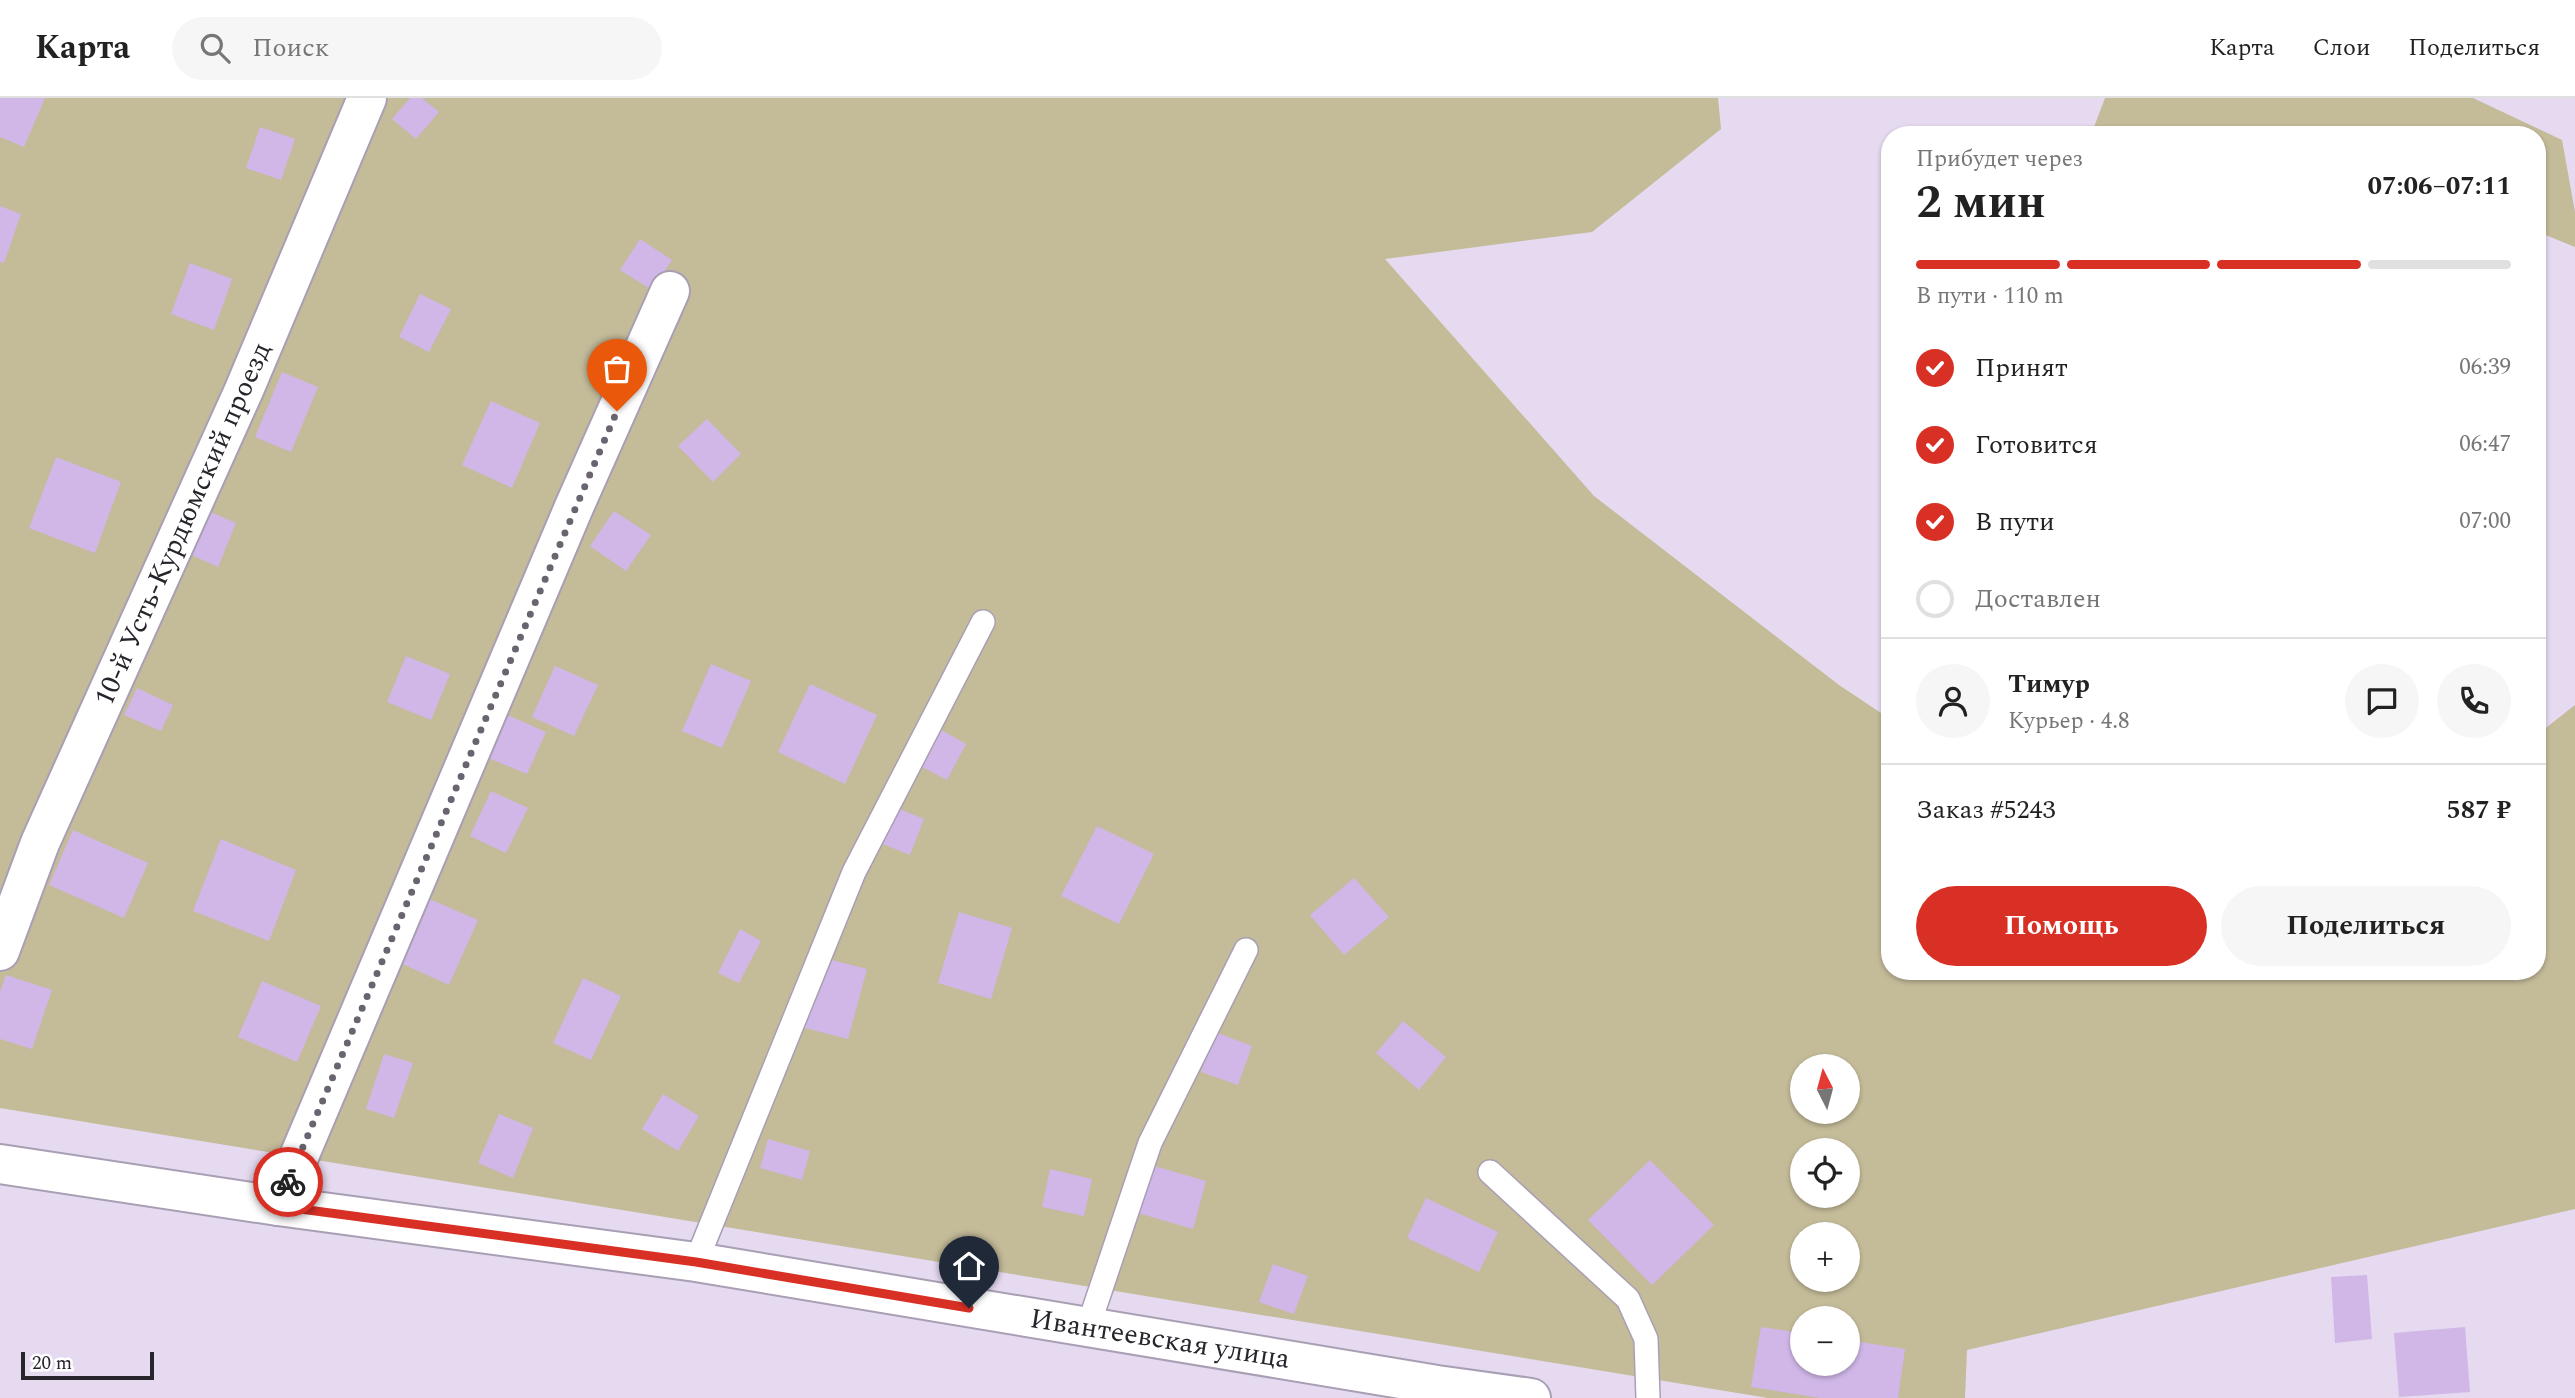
<!DOCTYPE html>
<html lang="ru">
<meta charset="utf-8">
<style>
body{margin:0;font-family:Spectral,serif;background:#f6f6f6;color:#222;height:100vh;display:flex;flex-direction:column;font-size:26px;white-space:nowrap}
*{box-sizing:border-box;margin:0}
p{font-size:23px;color:#767676}
.icon{flex:none;width:38px;height:38px;fill:none;stroke:currentColor;stroke-width:2;stroke-linecap:round;stroke-linejoin:round}
.map{position:relative;flex:1;overflow:hidden}
.details{position:absolute;left:1881px;top:28px;width:665px;height:854px;display:flex;flex-direction:column;background:#fff;border-radius:28px;box-shadow:0 2px 5px #0004}
.details>*{flex:none}
.needle{width:46px;rotate:354deg}
.tools{position:absolute;left:1790px;top:956px;display:grid;gap:14px}
.tools a{display:grid;place-items:center;width:70px;height:70px;border-radius:50%;background:#fff;box-shadow:0 2px 5px #0004;font-size:35px}
.scale{position:absolute;left:21px;bottom:18px;width:133px;box-sizing:border-box;padding-left:7px;border:4px solid #28242c;border-top:0;font-size:19px;line-height:24px;white-space:nowrap;color:#28242c;-webkit-text-stroke:5px #fff;paint-order:stroke}
.pin{position:absolute;display:grid;place-items:center;width:60px;height:60px;color:#fff;margin:-72px -30px;border-radius:50% 50% 50% 0;rotate:-45deg;box-shadow:0 0 7px #0007}
.pin .icon{rotate:45deg}
.courier{position:absolute;display:grid;place-items:center;width:70px;height:70px;margin:-35px;border:5px solid #d93025;border-radius:50%;background:#fff;color:#222;box-shadow:0 2px 9px #0007}
.head em{font-style:normal;font-weight:700}
.head div{display:flex;flex-direction:column-reverse}
.head{display:flex;align-items:center;justify-content:space-between;height:119px;padding:0 35px}
h1{font-size:46px;font-weight:700;line-height:52px}
.bar{display:grid;grid-template-columns:repeat(4,1fr);gap:10px 7px;align-content:center;height:84px;padding:0 35px}
.bar i{height:9px;border-radius:5px;background:#e0e0e0}
.bar .selected{background:#d93025}
.bar p{grid-column:span 4}
.line{display:flex;align-items:center;gap:18px;padding:0 35px;border-top:2px solid #e0e0e0}
.line div{flex:1}
.round{display:grid;place-items:center;flex:none;width:74px;height:74px;border-radius:37px;background:#f6f6f6}
ol{padding:0 35px;list-style:none}
li{display:flex;align-items:center;gap:21px;height:77px}
li p{margin-inline-start:auto}
li .icon{padding:7px;border-radius:50%;background:#d93025;color:#fff;stroke-width:4}
li:last-child{color:#767676}
li i{width:38px;height:38px;border:4px solid #e0e0e0;border-radius:50%}
.button{display:flex;gap:14px;margin-top:auto;padding:14px 35px}
.button a{flex:1;height:80px;border-radius:42px;background:#d93025;color:#fff;font-size:28px;font-weight:700;line-height:80px;text-align:center}
.button a+a{background:#f6f6f6;color:#222}
header{display:flex;align-items:center;gap:42px;box-sizing:border-box;height:98px;padding:0 35px;background:#fff;border-bottom:2px solid #e0e0e0}
header strong{font-size:33px}
nav{display:flex;gap:38px;margin-inline-start:auto;font-size:24px}
.search{width:490px;height:63px;background:#f6f6f6;display:flex;align-items:center;gap:18px;box-sizing:border-box;padding:0 24px;border-radius:38px;color:#767676;font-size:26px}
.map>svg:first-child{display:block}
</style>
<header>
<strong>Карта</strong>
<div class="search"><svg class="icon" aria-label="search" viewBox="0 0 24 24"><circle cx="10" cy="10" r="6"/><path d="M15 15l6 6"/></svg>Поиск</div>
<nav><a>Карта</a><a>Слои</a><a>Поделиться</a></nav>
</header>
<div class="map">
<svg width="2575" height="1300" viewBox="0 0 2575 1300">
<rect width="100%" height="100%" fill="#e5daf0"/>
<g fill="#c4bb99" fill-rule="evenodd">
<path d="M0,0H1718L1721,31L1592,134L1385,161L1594,398L1839,587L1890,621V873H2538V636L2575,607V1111L1967,1252L1965,1300H1768L0,1010ZM1802,968H1848V1013H1802ZM1802,1052H1848V1097H1802ZM1802,1136H1848V1181H1802ZM1802,1220H1848V1265H1802Z"/>
<path d="M2105,0H2473L2562,42L2575,114V149L2538,134V37H2091Z"/>
</g>
<g fill="#d0b7e8">
<path d="M0,0H45L24,49L0,39Z"/>
<path d="M410,0H422L439,14L416,41L392,21Z"/>
<path d="M260,29L295,41L281,82L246,70Z"/>
<path d="M0,108L21,116L4,165L0,164Z"/>
<path d="M640,141L672,162L652,192L620,172Z"/>
<path d="M190,165L232,181L214,232L171,216Z"/>
<path d="M420,196L451,211L429,254L399,239Z"/>
<path d="M282,274L318,289L291,354L255,339Z"/>
<path d="M491,303L540,325L512,390L462,367Z"/>
<path d="M707,321L741,356L713,384L678,348Z"/>
<path d="M56,359L121,384L95,455L29,430Z"/>
<path d="M206,412L236,425L218,469L187,455Z"/>
<path d="M614,413L651,437L626,473L590,448Z"/>
<path d="M406,558L450,576L431,622L387,604Z"/>
<path d="M711,566L751,583L722,650L682,633Z"/>
<path d="M555,568L598,587L574,638L532,619Z"/>
<path d="M810,586L877,617L845,686L778,654Z"/>
<path d="M137,590L173,607L161,633L124,617Z"/>
<path d="M505,616L546,634L527,676L486,659Z"/>
<path d="M938,630L966,646L947,682L918,667Z"/>
<path d="M491,693L528,710L506,755L470,738Z"/>
<path d="M895,709L924,721L910,757L880,745Z"/>
<path d="M1097,728L1154,756L1119,826L1061,798Z"/>
<path d="M73,732L148,765L124,820L49,787Z"/>
<path d="M221,741L296,772L269,843L193,813Z"/>
<path d="M1354,780L1389,819L1344,857L1310,817Z"/>
<path d="M425,799L478,822L449,887L396,863Z"/>
<path d="M959,814L1012,830L991,901L938,885Z"/>
<path d="M740,831L761,843L739,885L718,875Z"/>
<path d="M820,859L867,871L848,941L801,929Z"/>
<path d="M6,877L52,892L32,951L0,941V894Z"/>
<path d="M583,880L621,898L591,962L553,945Z"/>
<path d="M262,883L321,908L297,964L238,939Z"/>
<path d="M1403,923L1446,959L1419,992L1376,955Z"/>
<path d="M1215,934L1252,948L1238,987L1201,974Z"/>
<path d="M384,956L413,965L394,1020L366,1011Z"/>
<path d="M663,996L699,1018L678,1053L642,1031Z"/>
<path d="M499,1016L533,1030L513,1080L478,1065Z"/>
<path d="M768,1041L810,1053L802,1082L760,1070Z"/>
<path d="M1650,1062L1714,1127L1652,1187L1588,1122Z"/>
<path d="M1151,1067L1206,1083L1193,1131L1138,1115Z"/>
<path d="M1050,1071L1092,1081L1084,1118L1042,1109Z"/>
<path d="M1426,1100L1498,1134L1479,1174L1407,1140Z"/>
<path d="M1273,1166L1308,1178L1294,1216L1259,1204Z"/>
<path d="M2367,1177L2372,1241L2335,1245L2331,1179Z"/>
<path d="M1761,1229L1802,1235V1265H1848V1242L1905,1251L1898,1300H1820L1751,1289Z"/>
<path d="M2465,1229L2470,1294L2399,1299L2394,1235Z"/>
</g>
<g fill="none" stroke-linecap="round" stroke-linejoin="round">
<g stroke="#a99fb4" stroke-width="26">
<g id="service">
<path d="M1490,1074L1628,1201L1646,1241L1648,1300"/>
<path d="M696,1164L854,774L983,524"/>
<path d="M1088,1229L1150,1045L1246,852"/>
</g>
</g>
<g stroke="#a99fb4" stroke-width="42">
<g id="minor">
<path d="M0,853L40,745L244,292L367,0"/>
<path d="M0,1066L278,1108L696,1164L1437,1287L1531,1300"/>
<path d="M278,1108L574,409L670,193"/>
</g>
</g>
<use href="#service" stroke="#fff" stroke-width="23"/>
<use href="#minor" stroke="#fff" stroke-width="38"/>
</g>
<g fill="none" stroke-linecap="round" stroke-linejoin="round">
<path stroke="#6a6471" stroke-width="7" stroke-dasharray="0 12.6" d="M288,1084L617,313"/>
<path stroke="#d93025" stroke-width="9" d="M288,1084L278,1108L696,1164L969,1210"/>
</g>
<g text-anchor="middle" dominant-baseline="central" stroke-width="7" stroke-linejoin="round" paint-order="stroke">
<g font-size="28" fill="#28242c" stroke="#fff">
<text transform="translate(183 426) rotate(-66)">10-й Усть-Курдюмский проезд</text>
<text transform="translate(1160 1241) rotate(9)">Ивантеевская улица</text>
</g>
</g>
</svg>
<div class="tools">
<a><svg class="needle" viewBox="-14 -14 28 28"><path d="M0-13l5 13h-10z" fill="#e53935"/><path d="M0 13l5-13h-10z" fill="#767676"/></svg></a>
<a><svg class="icon" aria-label="locate" viewBox="0 0 24 24"><circle cx="12" cy="12" r="6"/><path d="M12 2v4M12 18v4M2 12h4M18 12h4"/></svg></a>
<a>+</a>
<a>−</a>
</div>
<div class="scale">20 m</div>
<div class="pin" style="left:617px;top:313px;background:#ea580c"><svg class="icon" aria-label="bag" viewBox="0 0 24 24"><path d="M5 8h14l-1 12H6zM9 8a3 3 0 0 1 6 0"/></svg></div>
<div class="pin" style="left:969px;top:1210px;background:#1f2937"><svg class="icon" aria-label="home" viewBox="0 0 24 24"><path d="M3 11l9-7 9 7M6 9v11h12V9"/></svg></div>
<div class="courier" style="left:288px;top:1084px"><svg class="icon" aria-label="bike" viewBox="0 0 24 24"><circle cx="6" cy="16" r="4"/><circle cx="18" cy="16" r="4"/><path d="M6 16l4-8h5l3 8M10 8l3 8H6M13 5h3"/></svg></div>
<section class="details">
<div class="head"><div><h1>2 мин</h1><p>Прибудет через</p></div><em>07:06–07:11</em></div>
<div class="bar"><i class="selected"></i><i class="selected"></i><i class="selected"></i><i></i><p>В пути · 110 m</p></div>
<ol>
<li><svg class="icon" aria-label="check" viewBox="0 0 24 24"><path d="M5 12l5 5 9-10"/></svg>Принят<p>06:39</p></li>
<li><svg class="icon" aria-label="check" viewBox="0 0 24 24"><path d="M5 12l5 5 9-10"/></svg>Готовится<p>06:47</p></li>
<li><svg class="icon" aria-label="check" viewBox="0 0 24 24"><path d="M5 12l5 5 9-10"/></svg>В пути<p>07:00</p></li>
<li><i></i>Доставлен</li>
</ol>
<div class="line" style="height:126px"><a class="round"><svg class="icon" aria-label="person" viewBox="0 0 24 24"><circle cx="12" cy="8" r="4"/><path d="M4 21q1-7 8-7t8 7"/></svg></a><div><b>Тимур</b><p>Курьер · 4.8</p></div><a class="round"><svg class="icon" aria-label="chat" viewBox="0 0 24 24"><path d="M4 5h16v11H9l-5 4z"/></svg></a><a class="round"><svg class="icon" aria-label="phone" viewBox="0 0 24 24"><path d="M5 4h4l2 5-3 2q2 4 5 5l2-3 5 2v4C11 20 4 13 5 4z"/></svg></a></div>
<div class="line" style="height:91px"><div>Заказ #5243</div><b>587 ₽</b></div>
<div class="button"><a>Помощь</a><a>Поделиться</a></div>
</section>
</div>
